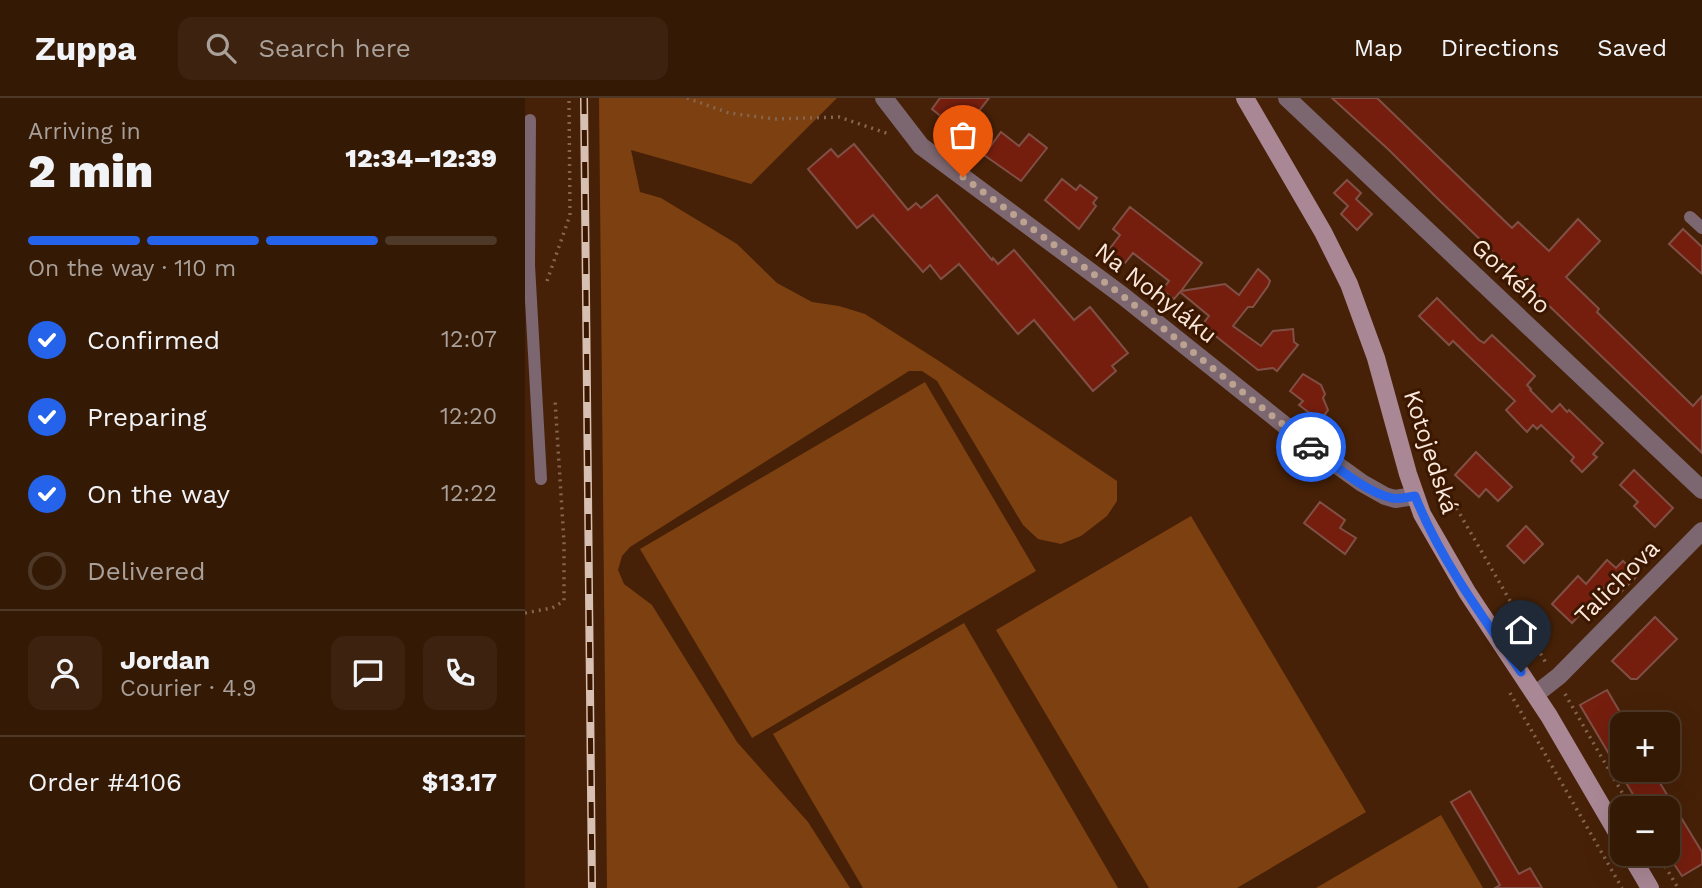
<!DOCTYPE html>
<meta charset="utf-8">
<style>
body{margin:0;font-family:"Work Sans",sans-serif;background:#3c220f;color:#f1f3f6;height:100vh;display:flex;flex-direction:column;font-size:26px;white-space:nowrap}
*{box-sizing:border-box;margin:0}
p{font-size:23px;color:#a9a09a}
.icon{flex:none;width:38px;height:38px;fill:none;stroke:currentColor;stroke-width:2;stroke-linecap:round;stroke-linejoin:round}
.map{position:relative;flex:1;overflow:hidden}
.side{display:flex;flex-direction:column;background:#341905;width:525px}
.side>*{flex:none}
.buttons{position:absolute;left:1085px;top:614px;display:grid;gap:14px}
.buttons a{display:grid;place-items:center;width:70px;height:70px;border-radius:14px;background:#341905;box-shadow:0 7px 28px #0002,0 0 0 2px #4e3827;font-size:35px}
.pin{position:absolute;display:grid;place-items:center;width:60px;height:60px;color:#fff;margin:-72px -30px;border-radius:50% 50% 50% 0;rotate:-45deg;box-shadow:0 0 7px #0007}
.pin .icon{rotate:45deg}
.courier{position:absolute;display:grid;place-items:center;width:70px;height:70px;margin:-35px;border:5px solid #2563eb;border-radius:50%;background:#fff;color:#222;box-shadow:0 2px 9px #0007}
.headline em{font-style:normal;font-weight:800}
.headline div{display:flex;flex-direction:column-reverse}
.headline{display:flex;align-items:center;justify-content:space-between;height:119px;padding:0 28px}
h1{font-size:46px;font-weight:800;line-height:52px}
.bar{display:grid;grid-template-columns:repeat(4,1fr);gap:10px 7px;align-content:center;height:84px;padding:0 28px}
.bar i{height:9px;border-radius:5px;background:#4e3827}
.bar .selected{background:#2563eb}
.bar p{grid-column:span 4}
.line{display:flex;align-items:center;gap:18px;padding:0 28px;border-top:2px solid #4e3827}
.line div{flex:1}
.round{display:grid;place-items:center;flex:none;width:74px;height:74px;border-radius:14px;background:#3c220f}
ol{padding:0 28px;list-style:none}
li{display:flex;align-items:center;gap:21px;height:77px}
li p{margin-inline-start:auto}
li .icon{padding:7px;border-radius:50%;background:#2563eb;color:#fff;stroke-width:4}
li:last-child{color:#a9a09a}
li i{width:38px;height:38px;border:4px solid #4e3827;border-radius:50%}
header{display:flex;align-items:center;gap:42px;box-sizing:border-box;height:98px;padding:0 35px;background:#341905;border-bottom:2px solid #4e3827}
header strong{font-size:33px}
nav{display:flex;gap:38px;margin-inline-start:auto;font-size:24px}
.search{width:490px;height:63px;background:#3c220f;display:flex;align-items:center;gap:18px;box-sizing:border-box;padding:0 24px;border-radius:14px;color:#a9a09a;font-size:26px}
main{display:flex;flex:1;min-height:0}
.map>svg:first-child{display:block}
</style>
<header>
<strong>Zuppa</strong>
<div class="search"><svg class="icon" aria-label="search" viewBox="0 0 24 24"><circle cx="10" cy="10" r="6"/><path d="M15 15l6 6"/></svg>Search here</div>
<nav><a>Map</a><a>Directions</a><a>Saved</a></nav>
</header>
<main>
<section class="side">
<div class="headline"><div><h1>2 min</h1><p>Arriving in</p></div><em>12:34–12:39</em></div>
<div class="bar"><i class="selected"></i><i class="selected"></i><i class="selected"></i><i></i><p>On the way · 110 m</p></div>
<ol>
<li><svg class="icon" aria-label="check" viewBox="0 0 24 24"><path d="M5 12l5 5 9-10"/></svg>Confirmed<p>12:07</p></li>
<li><svg class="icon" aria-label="check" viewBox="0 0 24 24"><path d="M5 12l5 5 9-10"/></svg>Preparing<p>12:20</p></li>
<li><svg class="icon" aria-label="check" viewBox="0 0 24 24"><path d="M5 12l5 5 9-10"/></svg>On the way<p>12:22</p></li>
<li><i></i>Delivered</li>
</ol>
<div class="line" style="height:126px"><a class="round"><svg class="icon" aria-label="person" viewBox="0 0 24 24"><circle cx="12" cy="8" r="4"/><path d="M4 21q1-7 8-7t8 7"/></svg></a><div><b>Jordan</b><p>Courier · 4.9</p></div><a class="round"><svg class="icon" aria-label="chat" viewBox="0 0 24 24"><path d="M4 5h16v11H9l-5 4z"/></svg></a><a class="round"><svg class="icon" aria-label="phone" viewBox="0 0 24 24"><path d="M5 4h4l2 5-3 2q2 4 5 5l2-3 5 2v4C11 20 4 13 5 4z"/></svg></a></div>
<div class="line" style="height:91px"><div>Order #4106</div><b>$13.17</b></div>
</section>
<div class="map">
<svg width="1177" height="790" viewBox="0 0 1177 790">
<rect width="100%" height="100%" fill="#462107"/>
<g fill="#7d4011">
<path d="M74,0H312L226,86L106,52L115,94L136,100L212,146L252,185L287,204L314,208L340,216L414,263L592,383V403L582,418L556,438L536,446L513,441L498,427L412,283L397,273H384L105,449L97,458L93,472L99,486L127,507L212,644L283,724L325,790H82Z"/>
<path d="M400,284L511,473L227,640L115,451Z"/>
<path d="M666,418L841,714L712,790H624L471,532Z"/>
<path d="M439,525L593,790H338L248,636Z"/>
<path d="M916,717L958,790H791Z"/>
</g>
<g fill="#751e0e" stroke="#805046" stroke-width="2">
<path d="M415,0H464L433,40L414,26L418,20L407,11Z"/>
<path d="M807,0H852L987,130L993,124L1024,153L1053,121L1075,143L1041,179L1074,211L1072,214L1168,308L1177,298V355L912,100L864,52Z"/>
<path d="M476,34L494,48L504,36L522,50L496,83L459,57Z"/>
<path d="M329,46L383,112L391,105L396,110L412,97L467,162L468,160L473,166L489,152L549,222L565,209L603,255L587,268L591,273L568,293L509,222L493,236L434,166L416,181L405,167L398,174L348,117L332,130L283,71L306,51L313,59Z"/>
<path d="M537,81L551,92L555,87L572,100L568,105L571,108L554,131L520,102Z"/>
<path d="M822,82L836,95L831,101L847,116L832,132L816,116L823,108L809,95Z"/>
<path d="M605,109L677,165L656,193L700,186L714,197L733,171L742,179L745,183L743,188L728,209H723L708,228L736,248L748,233L768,231L769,244L773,247L752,273L748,270L733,272L677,227L684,218L655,194L649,201L637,192L644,183L608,155L600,165L583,153L595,137L588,131Z"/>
<path d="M1158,131L1177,149V176L1144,146Z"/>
<path d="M912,200L954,242L959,245L967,237L1010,278L1002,287L1006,291L1005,292L1027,314L1035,306L1042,314L1044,312L1078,345L1068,356L1072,359L1057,374L1046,363L1049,359L1016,327L1012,331L1008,327L1002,334L981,312L990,303L928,243L924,247L894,218Z"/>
<path d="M778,276L796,287L800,296L798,300L803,312L795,323L774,307L778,303L765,293Z"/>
<path d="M951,354L987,389L973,403L961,391L954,399L930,377Z"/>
<path d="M1109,372L1148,410L1130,429L1109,408L1113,404L1095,387Z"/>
<path d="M795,404L820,422L815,430L831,440L820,456L779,425Z"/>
<path d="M1001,428L1018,446L999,465L982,448Z"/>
<path d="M1082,462L1091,470L1098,463L1113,477L1092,498L1081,488L1047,525L1027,506L1053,478L1061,486Z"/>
<path d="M1130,519L1152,541L1112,581H1106L1087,563Z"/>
<path d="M1082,592L1099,621L1097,622V672H1127L1177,754V766L1157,778L1143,757V710H1116L1055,607Z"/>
<path d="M945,693L994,776L1005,770L1017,790H970L975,787L926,704Z"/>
</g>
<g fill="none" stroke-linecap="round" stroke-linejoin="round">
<g stroke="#846550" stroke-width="3.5" stroke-dasharray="2 5" stroke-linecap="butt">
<path d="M162,0L204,15L250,21L314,19L364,36"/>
<path d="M22,183L45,117L44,0"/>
<path d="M921,392L1021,565"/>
<path d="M0,515L27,510L39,503V444L30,302"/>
<path d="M985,595L1097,790"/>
<path d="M1040,596L1106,710"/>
<path d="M1133,756L1153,790"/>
</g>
<g stroke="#7c666f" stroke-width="12">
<path d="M1165,119L1177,130"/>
<path d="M0,167H4L16,381"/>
<path d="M4,167L5,22"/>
</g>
<g stroke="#7c666f" stroke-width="18">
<path d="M359,0L396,48L598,198L787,349L837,385L860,398L870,401L889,398"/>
<path d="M762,0L1177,392"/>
<path d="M1011,596L1034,578L1177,433"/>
</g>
<g stroke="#a98794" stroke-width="18">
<path d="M720,0L798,134L824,186L851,260L883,376L897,416L942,494L1024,618L1097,743"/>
<path d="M1105,756L1125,790"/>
</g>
<g stroke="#d7c0b2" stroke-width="8">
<path id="rail" d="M59,0L67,790"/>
</g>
<use href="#rail" stroke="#3b1700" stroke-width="5" stroke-dasharray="16" stroke-linecap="butt"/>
</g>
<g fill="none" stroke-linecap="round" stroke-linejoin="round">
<path stroke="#bca291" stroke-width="7" stroke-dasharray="0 12.6" d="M438,79L598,198L786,349"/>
<path stroke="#2563eb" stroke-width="9" d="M786,349C807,365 841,395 867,400C874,402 882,399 890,398C915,461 957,518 996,574"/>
</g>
<g text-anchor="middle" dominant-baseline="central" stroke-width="6" stroke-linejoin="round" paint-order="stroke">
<g font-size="24" fill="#fbe8dc" stroke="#3b1700">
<text transform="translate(986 178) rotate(43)">Gorkého</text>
<text transform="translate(631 195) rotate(38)">Na Nohyláku</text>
<text transform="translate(906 354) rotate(72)">Kotojedská</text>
<text transform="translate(1092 484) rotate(-45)">Talichova</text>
</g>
</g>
</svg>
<div class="buttons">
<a>+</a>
<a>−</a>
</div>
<div class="pin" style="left:438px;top:79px;background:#ea580c"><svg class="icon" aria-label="bag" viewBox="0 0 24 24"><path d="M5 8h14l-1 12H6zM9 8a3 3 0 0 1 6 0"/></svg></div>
<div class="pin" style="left:996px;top:574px;background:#1f2937"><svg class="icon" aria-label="home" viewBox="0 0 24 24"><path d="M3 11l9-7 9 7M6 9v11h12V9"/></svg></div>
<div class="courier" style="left:786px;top:349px"><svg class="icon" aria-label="car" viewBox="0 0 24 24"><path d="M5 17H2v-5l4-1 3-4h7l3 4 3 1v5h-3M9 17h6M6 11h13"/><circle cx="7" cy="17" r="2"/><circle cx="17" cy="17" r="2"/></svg></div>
</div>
</main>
